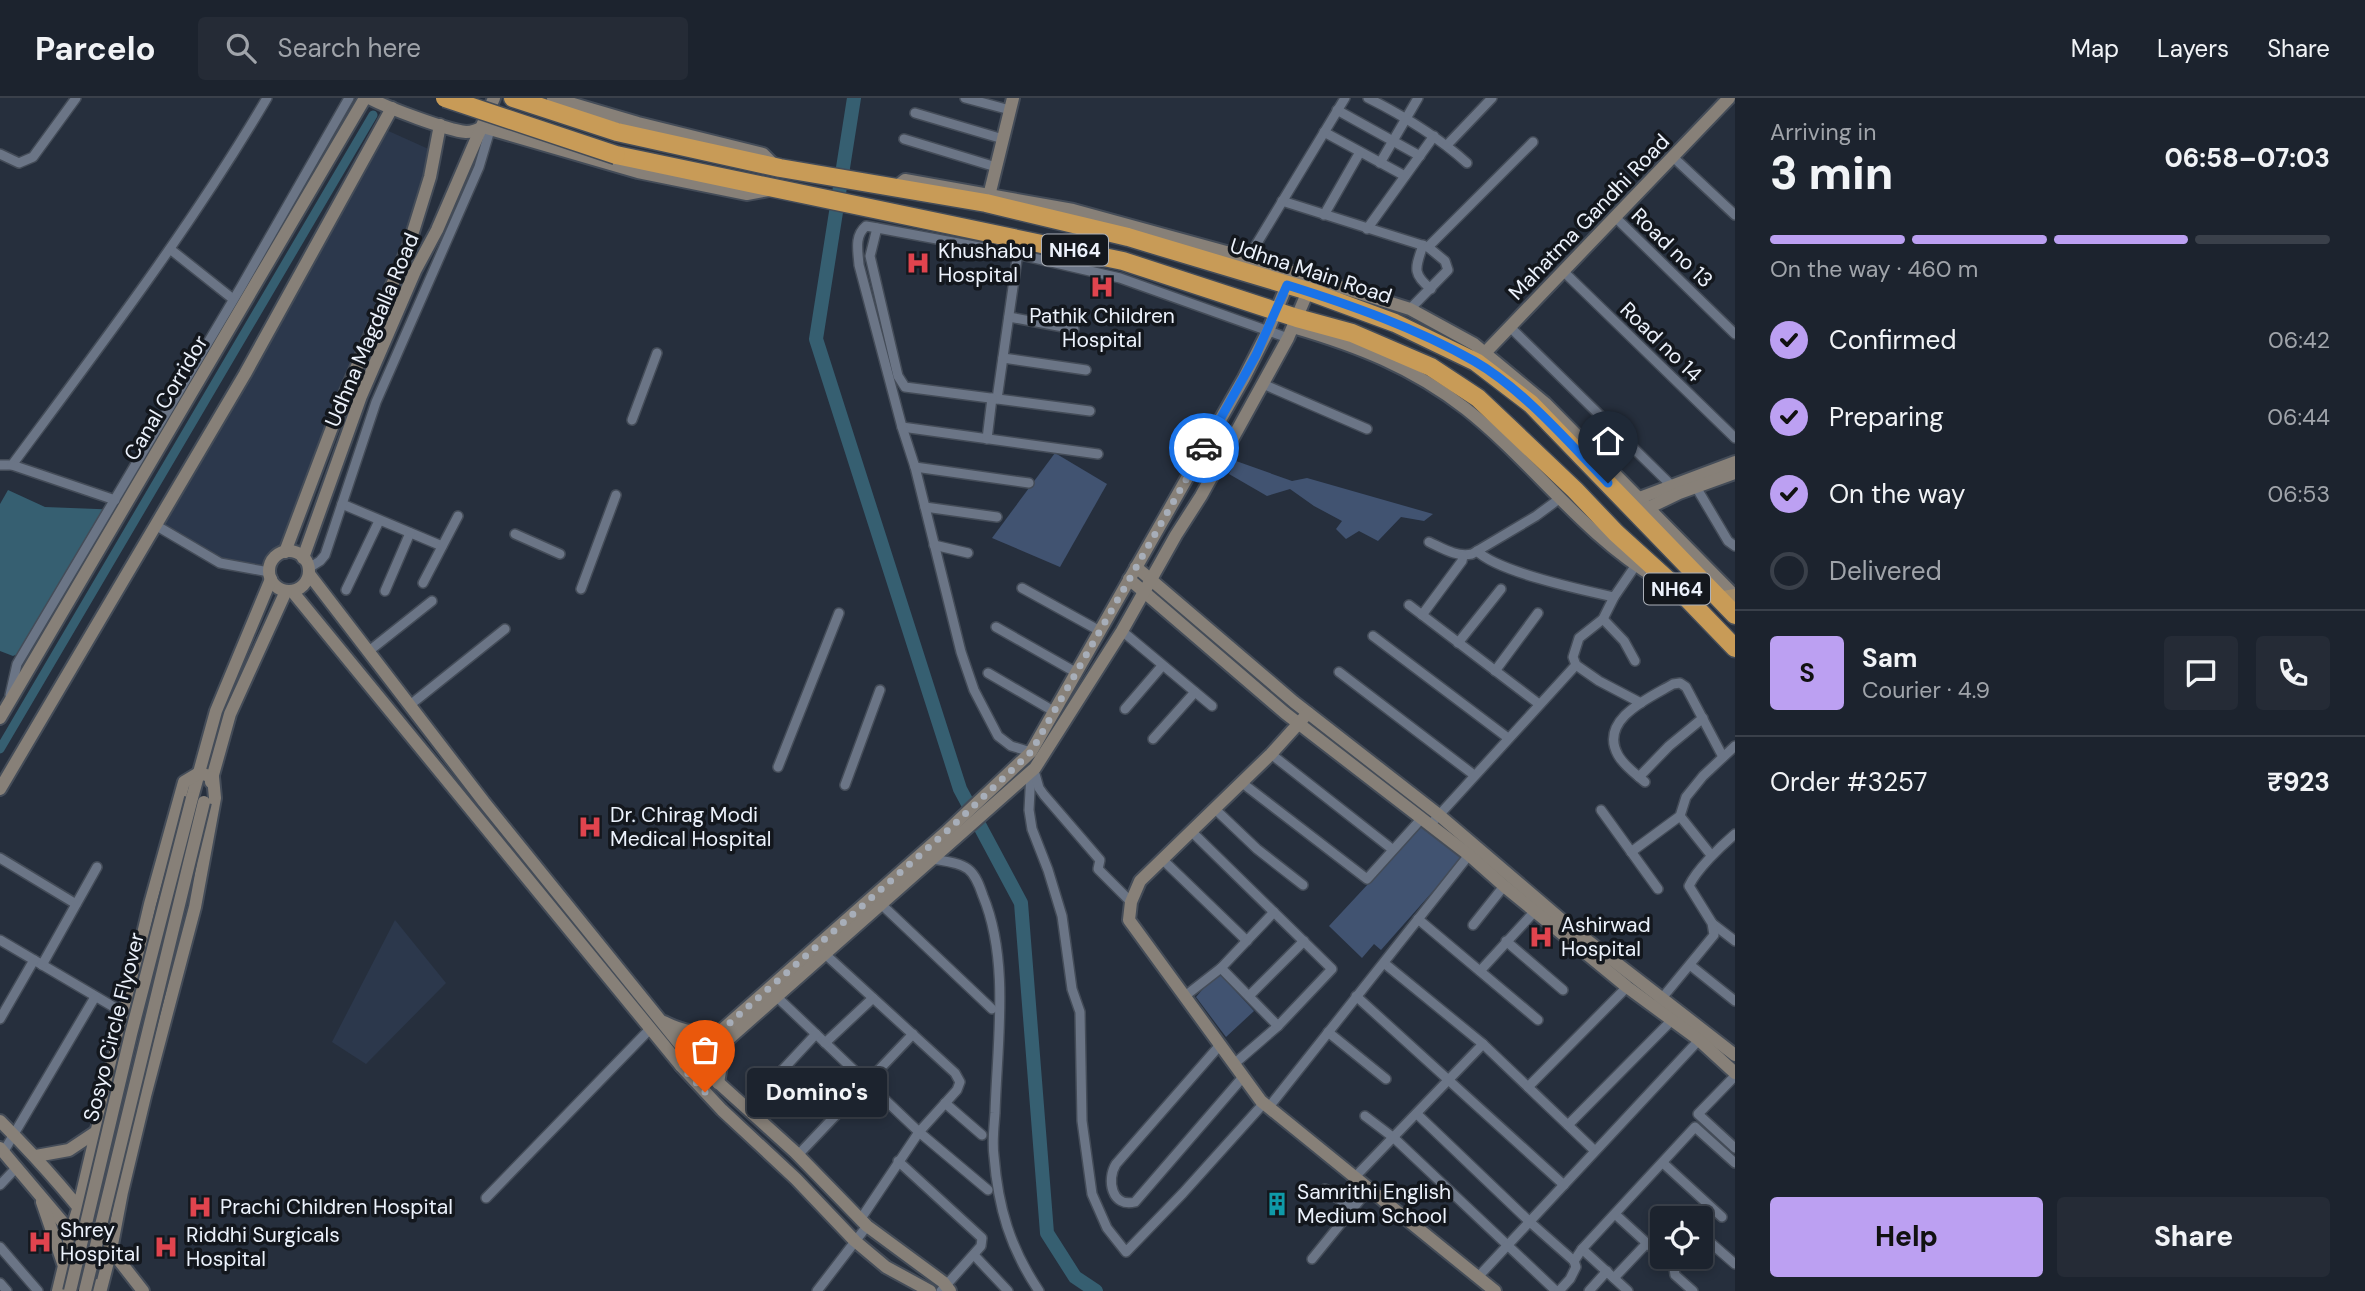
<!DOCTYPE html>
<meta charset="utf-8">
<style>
body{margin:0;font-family:"DM Sans",sans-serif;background:#252b36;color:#f1f3f6;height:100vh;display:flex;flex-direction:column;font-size:26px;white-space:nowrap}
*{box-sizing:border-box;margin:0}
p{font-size:23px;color:#a0a4aa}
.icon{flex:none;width:38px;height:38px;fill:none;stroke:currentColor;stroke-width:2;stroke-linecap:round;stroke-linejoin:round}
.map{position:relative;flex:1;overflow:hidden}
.side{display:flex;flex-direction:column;background:#1c232e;width:630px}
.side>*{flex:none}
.tools{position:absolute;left:1650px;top:1108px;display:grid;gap:14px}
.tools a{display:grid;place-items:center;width:63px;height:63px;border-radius:7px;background:#1c232e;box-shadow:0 4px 10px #0003,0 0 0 2px #3a404a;font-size:35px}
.pin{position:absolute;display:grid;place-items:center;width:60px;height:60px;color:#fff;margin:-72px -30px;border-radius:50% 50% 50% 0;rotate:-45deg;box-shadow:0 0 7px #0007}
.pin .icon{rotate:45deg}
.courier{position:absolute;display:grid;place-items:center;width:70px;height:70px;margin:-35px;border:5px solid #1a73e8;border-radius:50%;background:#fff;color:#222;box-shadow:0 2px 9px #0007}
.bubble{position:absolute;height:49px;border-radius:7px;background:#1c232e;box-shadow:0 4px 10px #0003,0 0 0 2px #3a404a;font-size:23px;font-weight:800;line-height:49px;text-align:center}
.overview em{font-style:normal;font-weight:800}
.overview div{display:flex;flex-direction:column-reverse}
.overview{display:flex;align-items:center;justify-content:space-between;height:119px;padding:0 35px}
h1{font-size:46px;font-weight:800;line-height:52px}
.bar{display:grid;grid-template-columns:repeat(4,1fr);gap:10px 7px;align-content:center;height:84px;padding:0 35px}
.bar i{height:9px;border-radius:5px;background:#3a404a}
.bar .on{background:#bca0f2}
.bar p{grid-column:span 4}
.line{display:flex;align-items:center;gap:18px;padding:0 35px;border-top:2px solid #3a404a}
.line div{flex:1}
.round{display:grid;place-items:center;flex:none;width:74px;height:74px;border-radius:7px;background:#252b36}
ol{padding:0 35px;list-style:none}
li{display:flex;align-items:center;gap:21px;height:77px}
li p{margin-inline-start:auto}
li .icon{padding:7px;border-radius:50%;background:#bca0f2;color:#111;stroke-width:4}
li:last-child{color:#a0a4aa}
li i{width:38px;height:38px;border:4px solid #3a404a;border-radius:50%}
.primary-button{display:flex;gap:14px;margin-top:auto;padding:14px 35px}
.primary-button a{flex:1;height:80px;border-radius:7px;background:#bca0f2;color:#111;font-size:28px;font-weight:800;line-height:80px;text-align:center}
.primary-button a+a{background:#252b36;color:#f1f3f6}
header{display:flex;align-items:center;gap:42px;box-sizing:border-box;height:98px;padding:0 35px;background:#1c232e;border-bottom:2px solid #3a404a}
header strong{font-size:33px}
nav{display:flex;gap:38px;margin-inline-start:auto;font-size:24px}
.search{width:490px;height:63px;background:#252b36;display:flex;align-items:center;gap:18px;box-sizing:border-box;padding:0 24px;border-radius:7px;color:#a0a4aa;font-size:26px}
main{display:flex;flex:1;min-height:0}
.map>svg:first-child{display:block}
</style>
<header>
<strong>Parcelo</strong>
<div class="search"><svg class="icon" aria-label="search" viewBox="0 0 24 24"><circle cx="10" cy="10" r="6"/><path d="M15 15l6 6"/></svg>Search here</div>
<nav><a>Map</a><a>Layers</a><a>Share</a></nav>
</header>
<main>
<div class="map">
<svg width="1735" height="1193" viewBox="0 0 1735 1193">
<rect width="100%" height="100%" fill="#262f3d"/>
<g fill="#2c384c">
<path d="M384,31L433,53L408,146L284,453L273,460L268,472L228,466L160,427Z"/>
<path d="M395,822L446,885L366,966L332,944Z"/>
</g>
<g fill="#415371">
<path d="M1055,355L1107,386L1060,469L992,440Z"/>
<path d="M1236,363L1292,383L1307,380L1433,416L1424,423L1401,419L1378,443L1359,433L1346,441L1336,431L1342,423L1314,408L1290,391L1267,398L1229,376Z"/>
<path d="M1423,727L1465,757L1381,852L1374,846L1362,860L1329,828Z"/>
<path d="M1218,874L1254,913L1226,939L1196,899Z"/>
</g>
<path fill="#365f71" d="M8,392L45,409L123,412L37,548L13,558L0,553V406Z"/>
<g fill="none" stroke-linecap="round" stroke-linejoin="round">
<path stroke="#365f71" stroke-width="9" d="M0,651L373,17"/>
<path stroke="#365f71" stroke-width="14" d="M854,0L816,241L960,691L1021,805L1047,1135L1075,1179L1096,1193"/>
<g stroke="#444c58" stroke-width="12">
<g id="street">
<path d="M965,0L1010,12"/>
<path d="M1368,0C1404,18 1437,38 1467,65"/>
<path d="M1337,12L1420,58"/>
<path d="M915,15L1003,41"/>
<path d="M1324,34L1405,78"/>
<path d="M904,41L996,69"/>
<path d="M1447,47L1492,0"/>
<path d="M0,56L19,65L33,59L76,0"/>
<path d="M1673,59L1735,117"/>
<path d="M1380,65L1418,0"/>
<path d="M1282,103L1428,149L1445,163L1448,172L1410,211"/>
<path d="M1324,117L1360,54"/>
<path d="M1615,119L1735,236"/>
<path d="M877,130L870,158L898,278L905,289L1090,313"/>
<path d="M1367,131L1434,38"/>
<path d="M1423,147C1416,169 1411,175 1431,191"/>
<path d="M1428,149L1533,44"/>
<path d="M170,151L233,201"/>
<path d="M1248,160L1345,0"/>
<path d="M1563,173L1735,340"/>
<path d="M1009,219L1074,231"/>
<path d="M1510,229L1671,387"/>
<path d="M1003,260L1086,272"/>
<path d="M1263,286L1367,331"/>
<path d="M997,301L1018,154"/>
<path d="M632,322L657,255"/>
<path d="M902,329L1098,356"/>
<path d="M987,341L992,300"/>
<path d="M0,367H12C101,247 191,129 267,0"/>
<path d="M12,367L115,402"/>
<path d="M915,369L1029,385"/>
<path d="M1696,389L1728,443L1735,448"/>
<path d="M342,406L442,448"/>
<path d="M925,409L997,419"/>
<path d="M157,428L220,465L269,474"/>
<path d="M515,436L560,456"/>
<path d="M1429,444C1444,451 1456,459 1472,456L1536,418L1559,401"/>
<path d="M934,447L968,455"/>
<path d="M1477,453C1498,474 1582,492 1614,499"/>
<path d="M1638,464L1614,499L1603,521L1579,540L1573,559L1576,567L1599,583L1641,605"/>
<path d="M309,470L320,463L325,457L376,304L479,69L490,32"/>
<path d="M423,485L458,418"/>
<path d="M1022,490L1100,533"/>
<path d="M581,491L616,397"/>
<path d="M346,492L379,423"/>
<path d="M385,493L410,435"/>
<path d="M1409,507L1539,606"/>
<path d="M1422,517L1462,463L1463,458"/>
<path d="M1603,521L1624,543L1635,563"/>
<path d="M996,529L1077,575"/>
<path d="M1122,533L1212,608"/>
<path d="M1373,538L1508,640"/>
<path d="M1458,545L1501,491"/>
<path d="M369,553L432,503"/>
<path d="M1495,573L1538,515"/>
<path d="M1339,574L1474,677"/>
<path d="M988,575L1055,614"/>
<path d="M10,597L17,566L241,189L349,0"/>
<path d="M410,607L505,531"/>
<path d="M1125,611L1162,568"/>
<path d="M1153,641L1195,594"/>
<path d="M1031,654L1011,648L998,638L974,592L961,554L915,369L902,329L859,167C858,153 854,138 866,128L872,129L1012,155L1120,180L1288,240"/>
<path d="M1271,656L1392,751"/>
<path d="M778,669L839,515"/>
<path d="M1031,674L1029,712L1032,731L1048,772L1062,818L1072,891L1080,914L1082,1023L1092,1096L1107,1130L1126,1154L1183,1095L1264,1005"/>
<path d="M1035,676L1039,690L1044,697L1100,762L1098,771L1131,804"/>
<path d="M1639,679L1669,648L1703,620"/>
<path d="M1241,684L1367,781L1422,720"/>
<path d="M1645,684C1636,676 1624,668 1618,657C1598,621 1651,599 1673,586L1680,585L1686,589L1723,659"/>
<path d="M845,687L880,592"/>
<path d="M1215,711L1257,751L1303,787"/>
<path d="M1601,712L1658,791"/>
<path d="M1680,718L1711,757"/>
<path d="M1430,727L1576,567"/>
<path d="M1191,733L1332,871L1278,928L1234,966"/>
<path d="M1631,754L1680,718L1686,699L1703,678L1735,648"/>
<path d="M0,760L76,806"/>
<path d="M932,761C943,763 959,764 968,771C976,777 980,789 983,798C1010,863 997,946 995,1015C994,1029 992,1044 994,1058C998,1109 1010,1150 1039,1193"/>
<path d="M1162,761L1247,843"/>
<path d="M881,806L992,911"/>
<path d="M1418,821L1538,922"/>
<path d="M1713,826L1735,843"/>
<path d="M1473,827L1504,788"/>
<path d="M0,842L124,915"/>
<path d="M1506,843L1563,892"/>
<path d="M825,856L955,975L960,984L957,992L919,1034L860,1122"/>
<path d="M1384,865L1483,946L1595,1053"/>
<path d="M42,867L97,769"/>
<path d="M1690,867L1735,903"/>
<path d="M1221,870L1278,928"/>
<path d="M1480,873L1535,813"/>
<path d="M1185,898L1221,870L1274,814"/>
<path d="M1249,898L1304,843"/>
<path d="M1356,898L1564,1087"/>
<path d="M777,899L919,1034L988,1092"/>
<path d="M1658,905L1714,837L1712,825L1689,788C1696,772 1721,748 1735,736"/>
<path d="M0,921L34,862"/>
<path d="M1328,934L1386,981"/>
<path d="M825,945L873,900"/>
<path d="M1220,947L1116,1066C1106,1082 1112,1110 1135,1104L1243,979"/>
<path d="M1735,978L1698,1016L1735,1050"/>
<path d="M1528,989L1627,889"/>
<path d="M945,1005L982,1037"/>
<path d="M1269,1009L1469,757"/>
<path d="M746,1011L816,936"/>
<path d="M1417,1016L1531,1125L1574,1163"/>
<path d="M1365,1018L1394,1040L1556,1193"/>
<path d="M1568,1027L1672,922"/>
<path d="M4,1053L95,899"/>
<path d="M798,1057L913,936"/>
<path d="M898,1063L982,1140L981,1148L941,1193"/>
<path d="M1663,1065L1722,1119"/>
<path d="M1354,1080L1483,946"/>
<path d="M0,1087L17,1069"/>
<path d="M1325,1091L1353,1111"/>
<path d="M486,1100L650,931"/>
<path d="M1615,1116L1674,1170L1675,1177L1693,1193"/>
<path d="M1704,1139L1735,1166"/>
<path d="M0,1149L38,1193"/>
<path d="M1582,1151L1628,1193"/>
<path d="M974,1157L1008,1193"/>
<path d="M1312,1161L1368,1092"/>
<path d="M1478,1179L1699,942"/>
<path d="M1614,1180L1647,1145"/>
<path d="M0,1185L7,1193"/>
<path d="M817,1193L867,1128"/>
<path d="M1559,1193L1570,1181L1576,1169L1574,1163L1582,1151L1695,1029L1735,1065"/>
<path d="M1589,1193L1607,1173"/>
</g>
</g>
<g stroke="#444c58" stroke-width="16">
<g id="secondary">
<path d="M369,0C388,10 446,32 466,34C472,34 478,32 483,29L638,74L747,96L769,92"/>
<path d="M553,0L638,25L763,56L775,68"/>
<path d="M896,89L905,82L1073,112L1248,160L1410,211L1474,246L1545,305L1735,498"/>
<path d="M988,102L1013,0"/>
<path d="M1293,229C1358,248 1412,269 1466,311C1533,364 1583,437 1658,481"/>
<path d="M1481,259L1729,0"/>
<path d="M1634,402L1735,364"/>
<path d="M1642,413L1679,395L1735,375"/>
<circle cx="289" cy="473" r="20"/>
<path d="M285,454L342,303L408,150L430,79L440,27"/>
<path d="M303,460L361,298L415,173L437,132L494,0"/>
<path d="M1136,469L1294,604L1439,717L1570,829L1735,957"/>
<path d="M309,476L484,704L690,959L795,1054L867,1128L943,1184L950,1193"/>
<path d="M1129,481L1285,615L1469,757L1504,788L1627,889L1699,942L1735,975"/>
<path d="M292,493L681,968L722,1012L796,1081L855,1143L886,1169L930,1193"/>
<path d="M1308,615L1271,656L1140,783L1131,804L1129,822L1261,1003L1495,1193"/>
<path d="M0,620L365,0"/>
<path d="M211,684L230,616L286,493"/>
<path d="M0,691L245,276L392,10"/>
<path d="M192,700L216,613L271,481"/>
<path d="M664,924C684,934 698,936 720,933"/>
<path d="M681,968L946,734L1031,654L1244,280L1268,233L1287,187"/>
<path d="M689,976L1035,670L1122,533L1176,437L1201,398L1288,240L1308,193"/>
<path d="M718,985L725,944"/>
<path d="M0,1023C41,1064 78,1106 111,1152L101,1191L64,1168L71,1134L79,1108L150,806L184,684L199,675L213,679"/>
<path d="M0,1050L71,1134"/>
<path d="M36,1058L69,1052L96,1034"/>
<path d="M42,1104L64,1168L58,1193"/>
<path d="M143,1193L111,1152L122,1094L145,998L195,809L215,700L213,679"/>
</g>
</g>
<g stroke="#444c58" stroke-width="18">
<path id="primary" d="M1719,501L1735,498"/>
</g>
<g stroke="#444c58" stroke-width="21">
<g id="highway">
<path d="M513,0L617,34L780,70L986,105L1128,139L1308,193L1395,225L1476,264L1531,306L1735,517"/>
<path d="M616,57L1123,163L1297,220L1352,235L1431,269L1478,300L1575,392L1616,435L1680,493L1735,550"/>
</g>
</g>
<use href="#street" stroke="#6b7586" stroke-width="9"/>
<use href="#secondary" stroke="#878078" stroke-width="12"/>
<use href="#primary" stroke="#a38c6a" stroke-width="14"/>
<use href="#highway" stroke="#c89b57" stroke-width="18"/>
<g stroke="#444c58" stroke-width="16" stroke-linecap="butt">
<g id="secondary-bridge">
<path d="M70,1193L131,936L192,700"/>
<path d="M85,1193L204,704"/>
</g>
</g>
<g stroke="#444c58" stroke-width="21" stroke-linecap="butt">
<path id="highway-bridge" d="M445,0L616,57"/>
</g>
<use href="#secondary-bridge" stroke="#878078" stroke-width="12"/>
<use href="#highway-bridge" stroke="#c89b57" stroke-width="18"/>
</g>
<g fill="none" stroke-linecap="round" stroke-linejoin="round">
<path stroke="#a7aeb9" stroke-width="7" stroke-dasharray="0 12.6" d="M705,994L681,968L946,734L1031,654L1204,350"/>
<path stroke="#1a73e8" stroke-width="9" d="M1204,350L1256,257L1287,187C1351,207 1416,230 1474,263C1523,291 1569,345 1608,385"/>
</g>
<defs>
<g id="hospital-bare" transform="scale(1.89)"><path d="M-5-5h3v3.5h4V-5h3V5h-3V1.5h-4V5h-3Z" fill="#e0444e" stroke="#13171d" stroke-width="2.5" paint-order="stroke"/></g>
<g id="building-bare" transform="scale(1.89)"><path d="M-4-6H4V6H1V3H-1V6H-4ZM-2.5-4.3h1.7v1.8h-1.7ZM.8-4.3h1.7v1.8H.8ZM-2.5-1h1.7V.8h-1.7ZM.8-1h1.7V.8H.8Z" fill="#0f9aa8" stroke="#13171d" stroke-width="2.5" paint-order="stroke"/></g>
</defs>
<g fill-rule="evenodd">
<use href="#hospital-bare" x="918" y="165"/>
<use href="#hospital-bare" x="1102" y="189"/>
<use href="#hospital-bare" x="590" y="729"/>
<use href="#hospital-bare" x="1541" y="839"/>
<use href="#building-bare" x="1277" y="1106"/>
<use href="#hospital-bare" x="200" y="1109"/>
<use href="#hospital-bare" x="40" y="1144"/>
<use href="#hospital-bare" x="166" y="1149"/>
</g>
<g text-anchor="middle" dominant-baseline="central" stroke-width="7" stroke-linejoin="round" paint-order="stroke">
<g fill="#13171d" stroke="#abb0b9" stroke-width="2">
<rect x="1042" y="136.5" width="66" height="31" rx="5"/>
<rect x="1644" y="475.5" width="66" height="31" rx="5"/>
</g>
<g font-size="19" font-weight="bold" fill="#ecf2fc">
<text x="1075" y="152">NH64</text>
<text x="1677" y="491">NH64</text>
</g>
<g font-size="21" fill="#ecf2fc" stroke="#13171d">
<text transform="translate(1589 119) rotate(-46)">Mahatma Gandhi Road</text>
<text transform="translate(1672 150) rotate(44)">Road no 13</text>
<text transform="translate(1311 173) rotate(18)">Udhna Main Road</text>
<text transform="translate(372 232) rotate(-67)">Udhna Magdalla Road</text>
<text transform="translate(1661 244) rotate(44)">Road no 14</text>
<text transform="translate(166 300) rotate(-59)">Canal Corridor</text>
<text transform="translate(114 929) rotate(-76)">Sosyo Circle Flyover</text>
</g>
<g font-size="21" fill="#ecf2fc" stroke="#13171d" text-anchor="start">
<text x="938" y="153">Khushabu<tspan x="938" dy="24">Hospital</tspan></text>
<text x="1102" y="218" text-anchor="middle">Pathik Children<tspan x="1102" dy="24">Hospital</tspan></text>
<text x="610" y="717">Dr. Chirag Modi<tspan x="610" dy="24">Medical Hospital</tspan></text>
<text x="1561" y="827">Ashirwad<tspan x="1561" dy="24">Hospital</tspan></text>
<text x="1297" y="1094">Samrithi English<tspan x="1297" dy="24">Medium School</tspan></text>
<text x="220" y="1109">Prachi Children Hospital</text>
<text x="60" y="1132">Shrey<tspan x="60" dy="24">Hospital</tspan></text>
<text x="186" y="1137">Riddhi Surgicals<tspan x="186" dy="24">Hospital</tspan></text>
</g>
</g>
</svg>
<div class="tools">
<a><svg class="icon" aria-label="locate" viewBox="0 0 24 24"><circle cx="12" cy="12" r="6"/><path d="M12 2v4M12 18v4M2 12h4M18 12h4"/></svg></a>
</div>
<div class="pin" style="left:705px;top:994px;background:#ea580c"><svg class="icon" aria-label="bag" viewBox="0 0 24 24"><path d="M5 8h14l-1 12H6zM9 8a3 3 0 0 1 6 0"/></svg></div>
<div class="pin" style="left:1608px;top:385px;background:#1f2937"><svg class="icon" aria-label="home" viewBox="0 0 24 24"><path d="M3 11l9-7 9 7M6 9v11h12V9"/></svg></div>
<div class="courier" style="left:1204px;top:350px"><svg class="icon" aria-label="car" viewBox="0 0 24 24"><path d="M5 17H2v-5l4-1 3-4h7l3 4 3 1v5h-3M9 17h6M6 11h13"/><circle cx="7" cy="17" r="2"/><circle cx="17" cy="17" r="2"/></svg></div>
<div class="bubble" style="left:747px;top:970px;width:140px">Domino's</div>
</div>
<section class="side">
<div class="overview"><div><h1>3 min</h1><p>Arriving in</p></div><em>06:58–07:03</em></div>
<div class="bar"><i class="on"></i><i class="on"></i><i class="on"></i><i></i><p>On the way · 460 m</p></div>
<ol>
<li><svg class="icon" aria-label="check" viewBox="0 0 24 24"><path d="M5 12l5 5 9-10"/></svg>Confirmed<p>06:42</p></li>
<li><svg class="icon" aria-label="check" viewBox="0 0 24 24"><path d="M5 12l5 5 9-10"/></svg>Preparing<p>06:44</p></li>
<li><svg class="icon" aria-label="check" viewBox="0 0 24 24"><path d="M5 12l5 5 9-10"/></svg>On the way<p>06:53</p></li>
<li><i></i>Delivered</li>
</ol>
<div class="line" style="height:126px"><b class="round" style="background:#bca0f2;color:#111">S</b><div><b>Sam</b><p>Courier · 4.9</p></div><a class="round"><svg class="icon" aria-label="chat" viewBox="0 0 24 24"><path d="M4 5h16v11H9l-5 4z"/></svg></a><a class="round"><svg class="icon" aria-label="phone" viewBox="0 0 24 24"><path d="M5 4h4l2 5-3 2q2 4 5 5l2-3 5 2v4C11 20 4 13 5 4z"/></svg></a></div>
<div class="line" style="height:91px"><div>Order #3257</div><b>₹923</b></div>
<div class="primary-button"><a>Help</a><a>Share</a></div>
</section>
</main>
